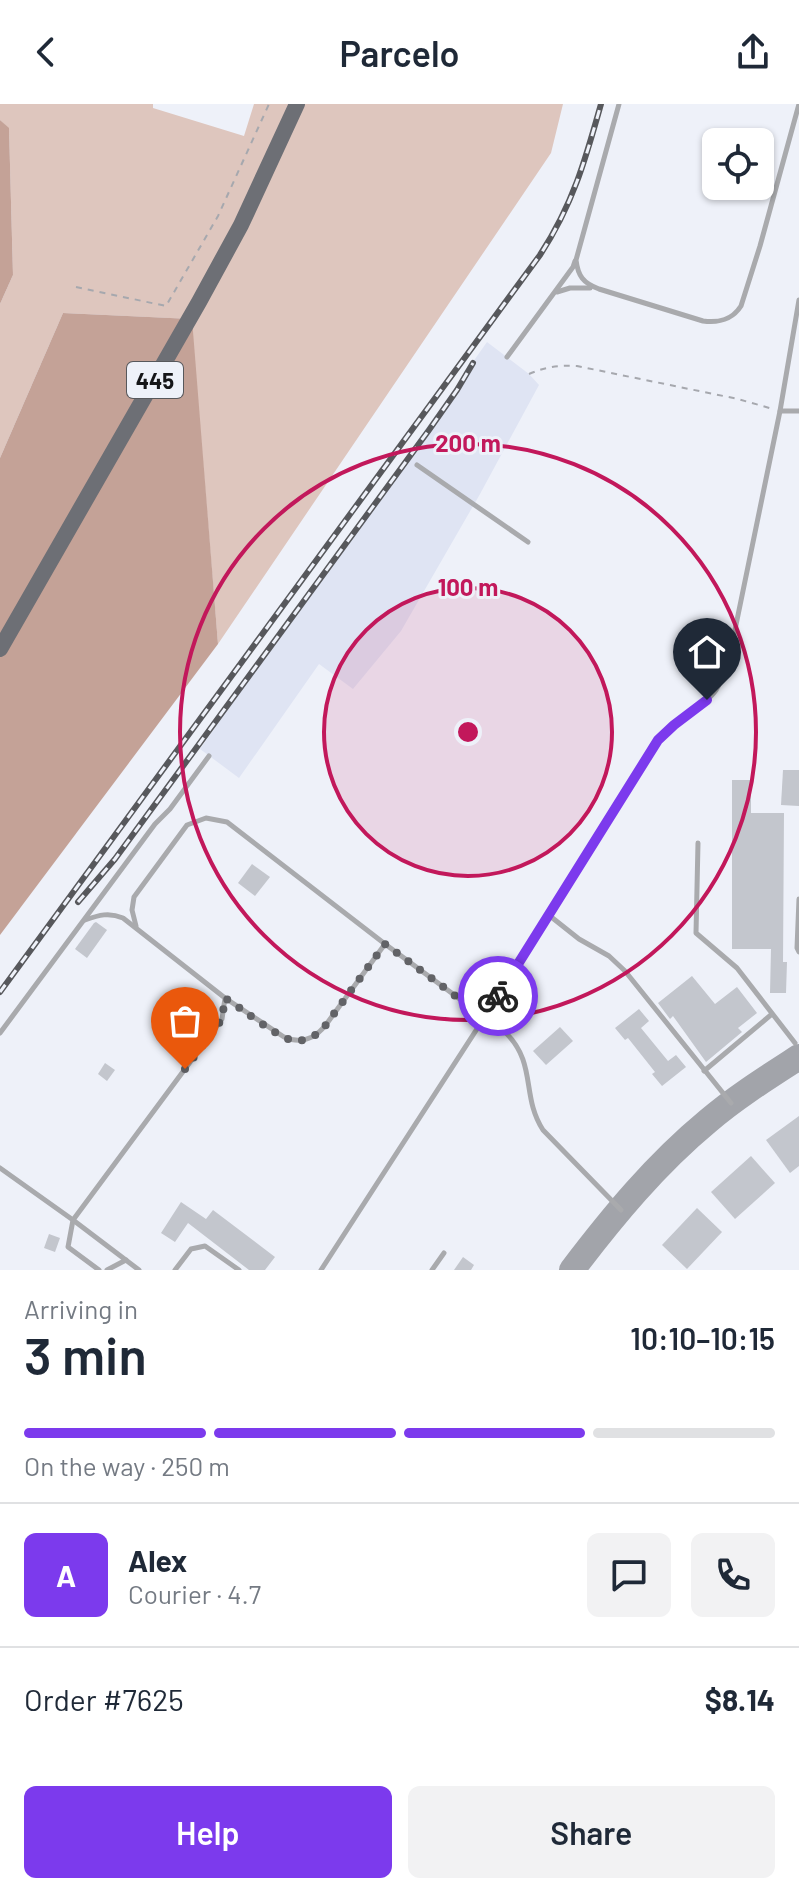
<!DOCTYPE html>
<meta charset="utf-8">
<style>
body{margin:0;font-family:Barlow,sans-serif;background:#f2f2f3;color:#1f2937;height:100vh;display:flex;flex-direction:column;font-size:30px;white-space:nowrap}
*{box-sizing:border-box;margin:0}
p{font-size:26px;color:#747a83}
.icon{flex:none;width:44px;height:44px;fill:none;stroke:currentColor;stroke-width:2;stroke-linecap:round;stroke-linejoin:round}
.map{position:relative;height:1166px;overflow:hidden}
.panel{display:flex;flex-direction:column;background:#fff;flex:1}
.panel>*{flex:none}
.controls{position:absolute;left:702px;top:24px;display:grid;gap:16px}
.controls a{display:grid;place-items:center;width:72px;height:72px;border-radius:12px;background:#fff;box-shadow:0 2px 6px #0004;font-size:40px}
.pin{position:absolute;display:grid;place-items:center;width:68px;height:68px;color:#fff;margin:-82px -34px;border-radius:50% 50% 50% 0;rotate:-45deg;box-shadow:0 0 8px #0007}
.pin .icon{rotate:45deg}
.courier{position:absolute;display:grid;place-items:center;width:80px;height:80px;margin:-40px;border:6px solid #7c3aed;border-radius:50%;background:#fff;color:#222;box-shadow:0 2px 10px #0007}
.headline em{font-style:normal;font-weight:600}
.headline div{display:flex;flex-direction:column-reverse}
.headline{display:flex;align-items:center;justify-content:space-between;height:136px;padding:0 24px}
h1{font-size:52px;font-weight:600;line-height:60px}
.bar{display:grid;grid-template-columns:repeat(4,1fr);gap:12px 8px;align-content:center;height:96px;padding:0 24px}
.bar i{height:10px;border-radius:6px;background:#e0e1e3}
.bar .active{background:#7c3aed}
.bar p{grid-column:span 4}
.line{display:flex;align-items:center;gap:20px;padding:0 24px;border-top:2px solid #e0e1e3}
.line div{flex:1}
.round{display:grid;place-items:center;flex:none;width:84px;height:84px;border-radius:12px;background:#f2f2f3}
.action{display:flex;gap:16px;margin-top:auto;padding:16px 24px}
.action a{flex:1;height:92px;border-radius:12px;background:#7c3aed;color:#fff;font-size:32px;font-weight:600;line-height:92px;text-align:center}
.action a+a{background:#f2f2f3;color:#1f2937}
header{display:flex;justify-content:space-between;align-items:center;height:104px;padding:0 24px;background:#fff;font-size:36px;font-weight:600}
.map>svg:first-child{display:block}
</style>
<header><svg class="icon" aria-label="back" viewBox="0 0 24 24"><path d="M15 5l-7 7 7 7"/></svg>Parcelo<svg class="icon" aria-label="share" viewBox="0 0 24 24"><path d="M12 15V3M7 8l5-5 5 5M5 13v7h14v-7"/></svg></header>
<div class="map">
<svg width="799" height="1166" viewBox="0 0 799 1166">
<rect width="100%" height="100%" fill="#eef1f9"/>
<path fill="#dfe4f3" d="M487,238L529,270L539,281L480,390L401,527L353,585L319,560L239,674L200,645Z"/>
<path fill="#dec6be" d="M0,0H153V4L244,32L254,0H563L551,49L218,540L191,215L63,209L0,354V200L13,171L9,25L0,16Z"/>
<g fill="#c4a297">
<path d="M0,16L9,24L13,171L0,200Z"/>
<path d="M63,209L192,215L218,540L0,831V354Z"/>
</g>
<g fill="none" stroke-linecap="round" stroke-linejoin="round">
<path stroke="#a2a4aa" stroke-width="26" d="M572,1166C613,1112 656,1060 708,1017C736,993 768,973 799,953"/>
</g>
<g fill="#c3c6cd">
<path d="M783,666H799V702L781,701Z"/>
<path d="M732,676H751V709H784L783,858H787L786,889H770L771,845H732Z"/>
<path d="M252,760L270,773L255,792L238,779Z"/>
<path d="M96,818L107,826L87,854L75,845L94,819Z"/>
<path d="M692,872L715,900L737,883L757,909L738,924L742,928L706,958L673,912L670,915L658,899Z"/>
<path d="M639,905L649,917L641,924L668,957L676,951L686,963L662,982L652,970L655,968L628,934L625,936L615,924Z"/>
<path d="M560,923L573,937L546,961L533,947Z"/>
<path d="M105,959L115,966L107,977L98,970Z"/>
<path d="M799,1012V1062L790,1069L766,1036Z"/>
<path d="M751,1052L775,1079L735,1115L711,1088Z"/>
<path d="M181,1098L206,1115L213,1106L275,1153L265,1166H249L188,1119L175,1138L161,1129Z"/>
<path d="M697,1104L722,1128L687,1165L662,1141Z"/>
<path d="M49,1130L60,1134L55,1148L44,1144Z"/>
<path d="M463,1153L474,1161L471,1166H454Z"/>
</g>
<g fill="none" stroke-linecap="round" stroke-linejoin="round">
<g stroke="#a6a8ae" stroke-width="2" stroke-dasharray="6 6" stroke-linecap="butt">
<path d="M76,183L166,202L218,112L269,0"/>
<path d="M529,270C545,263 559,261 577,262L738,295L773,305"/>
</g>
<g stroke="#a9aaad" stroke-width="5">
<path d="M619,0L576,156C578,172 583,179 599,185L703,217C719,219 732,216 741,202L760,142L799,0"/>
<path d="M557,188L570,184H590"/>
<path d="M507,253L573,163L575,157"/>
<path d="M780,307H799"/>
<path d="M417,361L528,438"/>
<path d="M698,739L696,829L737,864L795,939"/>
<path d="M799,795L797,844L799,848"/>
<path d="M550,812L579,835L609,852L625,867L731,999"/>
<path d="M85,816C99,811 109,808 123,814L225,894L222,915L73,1116L68,1143L99,1166"/>
<path d="M136,822L132,806L134,793L187,721L206,714L227,718L385,840L506,929C537,960 521,992 543,1026L621,1106"/>
<path d="M225,894L284,933C300,940 314,935 325,922L385,840"/>
<path d="M0,929L155,720L170,705L209,652"/>
<path d="M704,967L772,910"/>
<path d="M0,1064L73,1116L139,1166"/>
<path d="M107,1166L126,1156"/>
<path d="M175,1166L191,1145L205,1142L239,1166"/>
<path d="M321,1166L550,812L658,636C674,621 706,601 716,586C723,575 726,561 730,550L780,307L799,196"/>
<path d="M432,1166L444,1149"/>
</g>
<path stroke="#6d6f75" stroke-width="16" d="M0,545L199,198L241,121L297,0"/>
<g stroke="#57585c" stroke-width="6">
<g id="rail">
<path d="M78,798L115,755L429,326L457,286L473,259"/>
<path d="M0,888L540,151C573,100 585,57 601,0"/>
</g>
</g>
<use href="#rail" stroke="#eef1f9" stroke-width="3" stroke-dasharray="9" stroke-linecap="butt"/>
</g>
<g fill="none" stroke-linecap="round" stroke-linejoin="round">
<path stroke="#626367" stroke-width="8" stroke-dasharray="0 14.4" d="M185,965L222,915L225,894C239,903 278,933 291,936C305,939 317,932 325,922L385,840L484,913L498,892"/>
<path stroke="#7c3aed" stroke-width="10" d="M498,892L658,636L674,621L707,596"/>
</g>
<circle cx="468" cy="628" r="144" fill="#c2185b" fill-opacity=".12"/>
<g fill="none" stroke="#c2185b" stroke-width="4">
<circle cx="468" cy="628" r="144"/>
<circle cx="468" cy="628" r="288"/>
</g>
<g text-anchor="middle" dominant-baseline="central" stroke-width="6" stroke-linejoin="round" paint-order="stroke">
<rect fill="#eef1f9" stroke="#57585c" stroke-width="2" x="127" y="258" width="56" height="36" rx="6"/>
<g font-size="22" font-weight="bold" fill="#161619">
<text x="155" y="276">445</text>
</g>
</g>
<circle cx="468" cy="628" r="12" fill="#c2185b" stroke="#eef1f9" stroke-width="4"/>
<g font-size="24" text-anchor="middle" font-weight="bold" fill="#c2185b" stroke="#eef1f9" stroke-width="6" stroke-linejoin="round" paint-order="stroke">
<text x="468" y="348">200 m</text>
<text x="468" y="492">100 m</text>
</g>
</svg>
<div class="controls">
<a><svg class="icon" aria-label="locate" viewBox="0 0 24 24"><circle cx="12" cy="12" r="6"/><path d="M12 2v4M12 18v4M2 12h4M18 12h4"/></svg></a>
</div>
<div class="pin" style="left:185px;top:965px;background:#ea580c"><svg class="icon" aria-label="bag" viewBox="0 0 24 24"><path d="M5 8h14l-1 12H6zM9 8a3 3 0 0 1 6 0"/></svg></div>
<div class="pin" style="left:707px;top:596px;background:#1f2937"><svg class="icon" aria-label="home" viewBox="0 0 24 24"><path d="M3 11l9-7 9 7M6 9v11h12V9"/></svg></div>
<div class="courier" style="left:498px;top:892px"><svg class="icon" aria-label="bike" viewBox="0 0 24 24"><circle cx="6" cy="16" r="4"/><circle cx="18" cy="16" r="4"/><path d="M6 16l4-8h5l3 8M10 8l3 8H6M13 5h3"/></svg></div>
</div>
<section class="panel">
<div class="headline"><div><h1>3 min</h1><p>Arriving in</p></div><em>10:10–10:15</em></div>
<div class="bar"><i class="active"></i><i class="active"></i><i class="active"></i><i></i><p>On the way · 250 m</p></div>
<div class="line" style="height:144px"><b class="round" style="background:#7c3aed;color:#fff">A</b><div><b>Alex</b><p>Courier · 4.7</p></div><a class="round"><svg class="icon" aria-label="chat" viewBox="0 0 24 24"><path d="M4 5h16v11H9l-5 4z"/></svg></a><a class="round"><svg class="icon" aria-label="phone" viewBox="0 0 24 24"><path d="M5 4h4l2 5-3 2q2 4 5 5l2-3 5 2v4C11 20 4 13 5 4z"/></svg></a></div>
<div class="line" style="height:104px"><div>Order #7625</div><b>$8.14</b></div>
<div class="action"><a>Help</a><a>Share</a></div>
</section>
